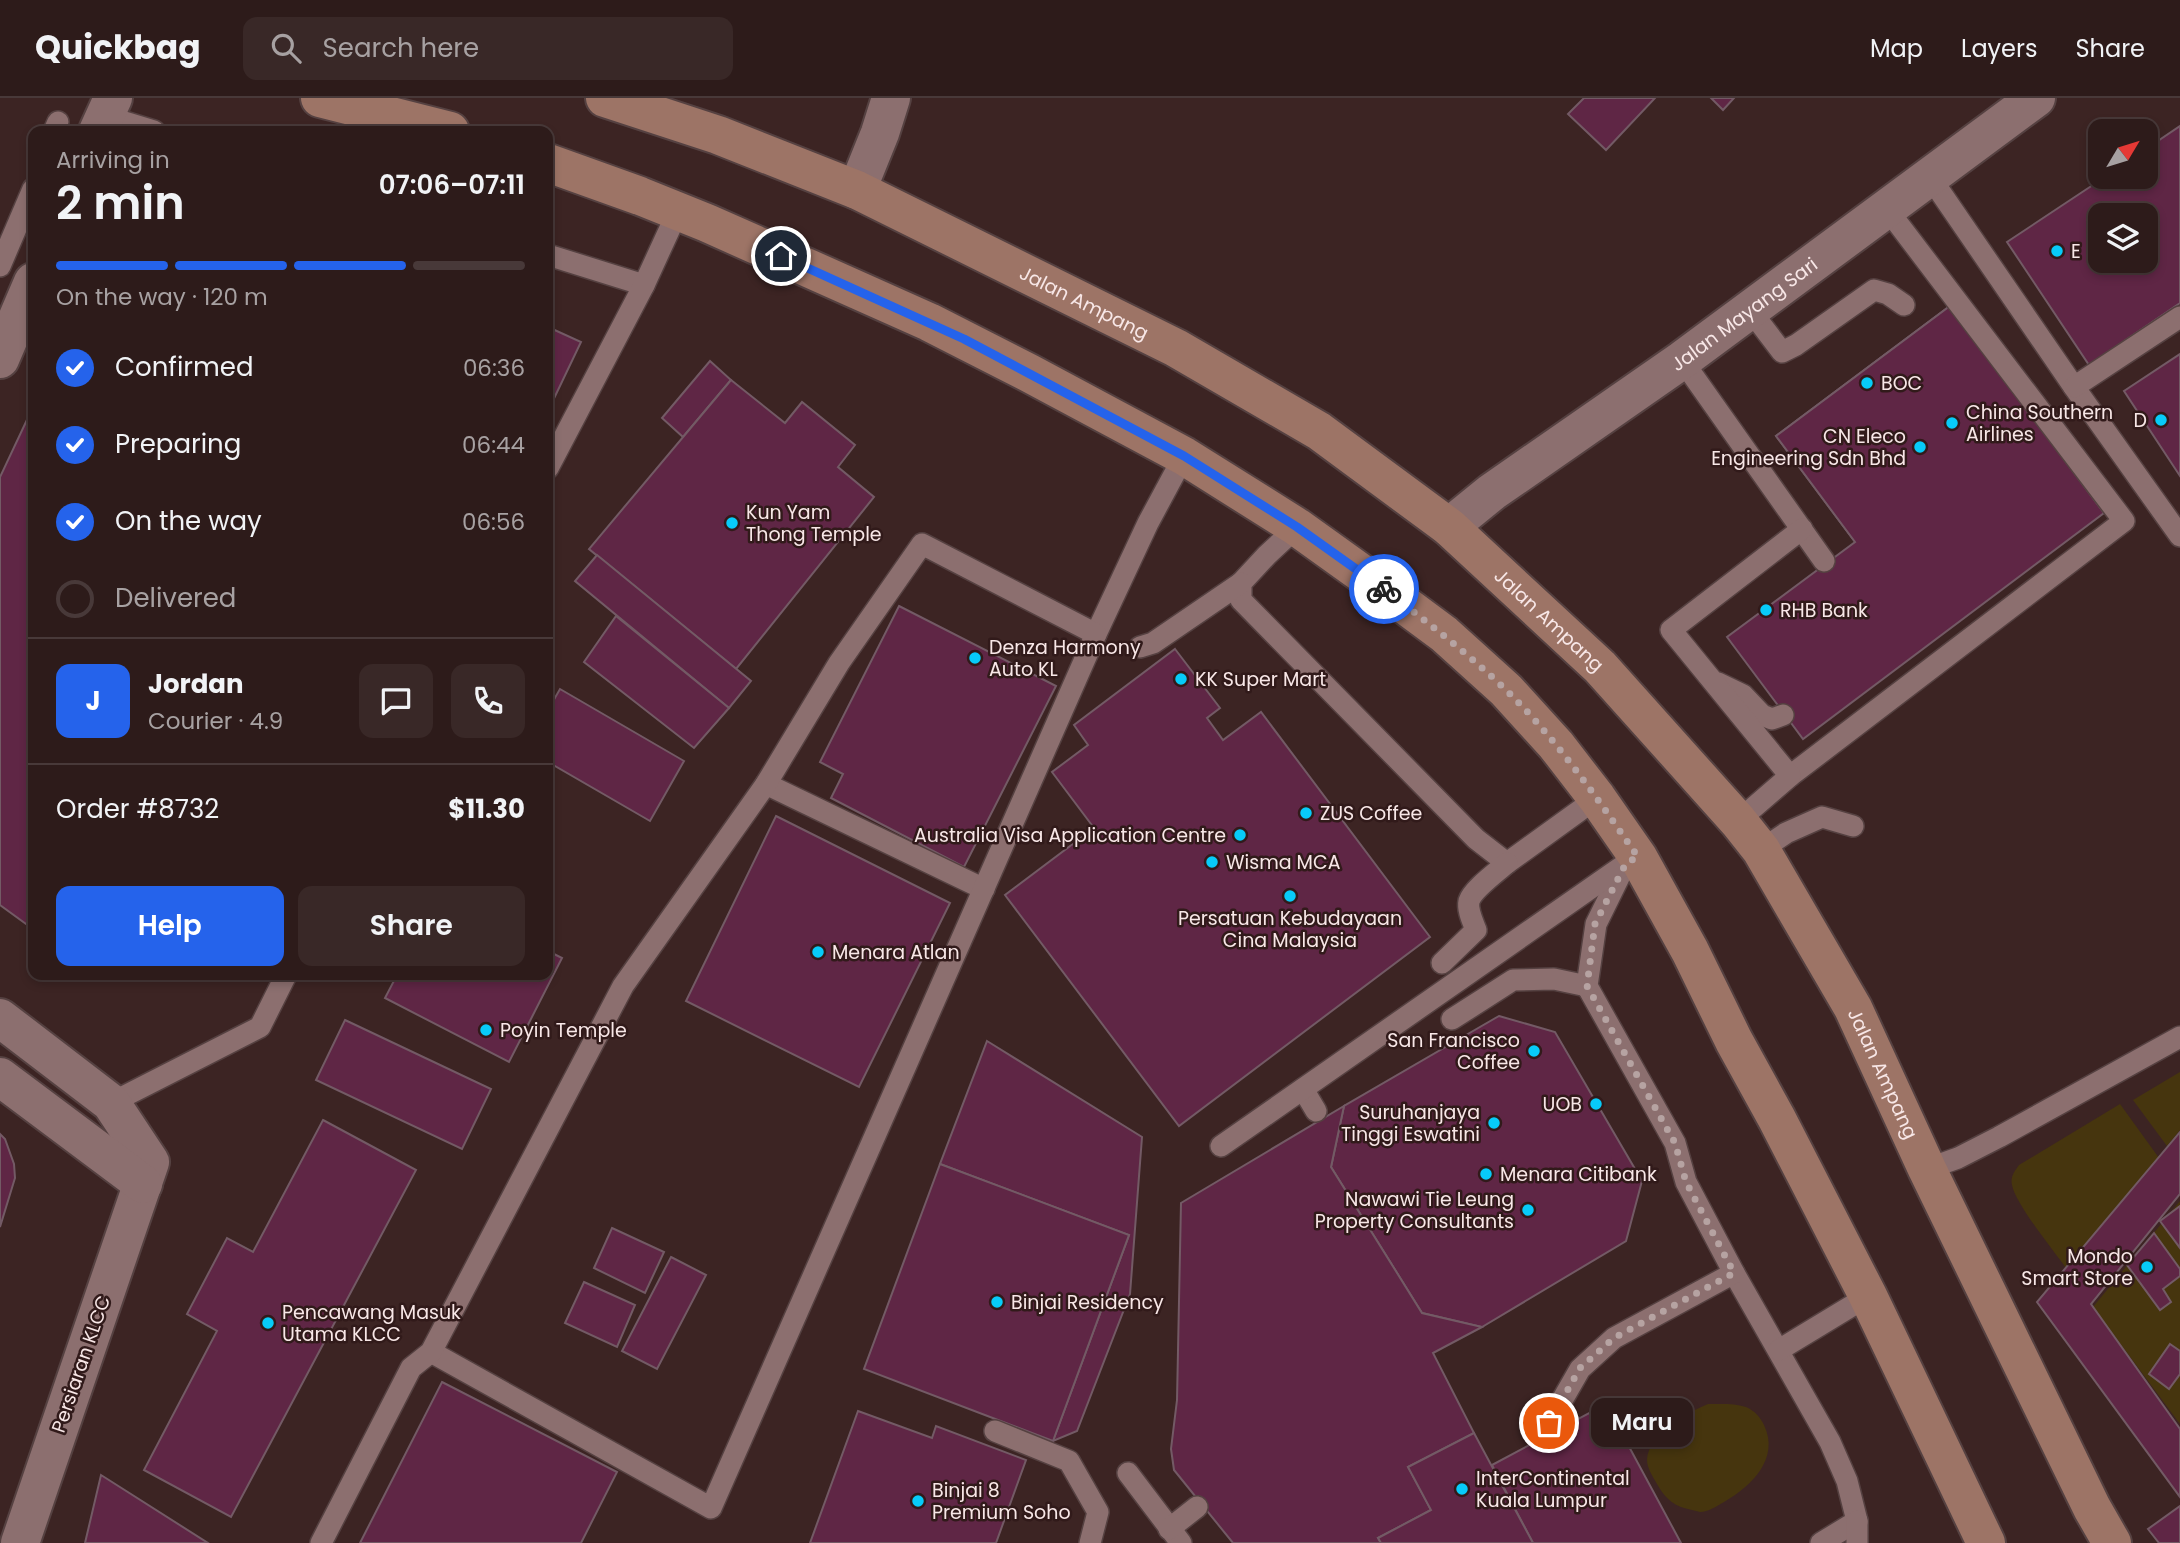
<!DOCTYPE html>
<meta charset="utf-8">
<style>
body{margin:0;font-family:Poppins,sans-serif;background:#392827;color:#f1f3f6;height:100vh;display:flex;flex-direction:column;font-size:26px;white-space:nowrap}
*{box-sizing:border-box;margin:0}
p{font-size:23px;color:#a7a1a2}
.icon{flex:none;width:38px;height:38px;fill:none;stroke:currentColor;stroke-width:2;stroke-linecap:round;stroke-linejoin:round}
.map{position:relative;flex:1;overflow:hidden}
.drawer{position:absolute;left:28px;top:28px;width:525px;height:854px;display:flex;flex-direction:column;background:#2d1b1a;border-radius:14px;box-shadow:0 4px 10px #0003,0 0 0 2px #483939}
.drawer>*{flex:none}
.needle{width:46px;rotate:52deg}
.buttons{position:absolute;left:2088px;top:21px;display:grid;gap:14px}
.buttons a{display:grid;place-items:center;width:70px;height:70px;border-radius:14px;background:#2d1b1a;box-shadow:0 4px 10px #0003,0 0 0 2px #483939;font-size:35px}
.pin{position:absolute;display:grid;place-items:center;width:60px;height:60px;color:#fff;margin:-30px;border:4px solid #fff;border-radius:50%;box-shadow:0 2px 7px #0007}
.courier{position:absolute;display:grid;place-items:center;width:70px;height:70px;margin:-35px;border:5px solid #2563eb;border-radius:50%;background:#fff;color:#222;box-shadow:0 2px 9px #0007}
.bubble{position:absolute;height:49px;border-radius:14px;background:#2d1b1a;box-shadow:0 4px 10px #0003,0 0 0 2px #483939;font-size:23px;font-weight:600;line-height:49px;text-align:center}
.summary em{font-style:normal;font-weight:600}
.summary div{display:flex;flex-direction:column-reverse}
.summary{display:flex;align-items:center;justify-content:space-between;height:119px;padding:0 28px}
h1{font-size:46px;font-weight:600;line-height:52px}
.bar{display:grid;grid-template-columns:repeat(4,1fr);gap:10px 7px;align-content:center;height:84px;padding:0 28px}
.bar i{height:9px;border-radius:5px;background:#483939}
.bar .on{background:#2563eb}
.bar p{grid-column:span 4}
.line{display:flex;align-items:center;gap:18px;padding:0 28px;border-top:2px solid #483939}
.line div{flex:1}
.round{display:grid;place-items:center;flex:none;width:74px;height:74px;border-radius:14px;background:#392827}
ol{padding:0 28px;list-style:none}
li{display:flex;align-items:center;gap:21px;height:77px}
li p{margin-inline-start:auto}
li .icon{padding:7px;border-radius:50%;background:#2563eb;color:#fff;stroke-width:4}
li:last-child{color:#a7a1a2}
li i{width:38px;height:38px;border:4px solid #483939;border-radius:50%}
.button{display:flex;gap:14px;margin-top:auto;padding:14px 28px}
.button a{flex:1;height:80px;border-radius:14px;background:#2563eb;color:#fff;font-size:28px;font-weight:600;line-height:80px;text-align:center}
.button a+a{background:#392827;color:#f1f3f6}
header{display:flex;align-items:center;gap:42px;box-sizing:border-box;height:98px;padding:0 35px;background:#2d1b1a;border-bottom:2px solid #483939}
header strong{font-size:33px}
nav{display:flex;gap:38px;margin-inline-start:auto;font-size:24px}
.search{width:490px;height:63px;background:#392827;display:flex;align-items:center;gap:18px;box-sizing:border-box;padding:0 24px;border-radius:14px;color:#a7a1a2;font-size:26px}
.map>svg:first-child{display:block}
</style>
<header>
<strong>Quickbag</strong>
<div class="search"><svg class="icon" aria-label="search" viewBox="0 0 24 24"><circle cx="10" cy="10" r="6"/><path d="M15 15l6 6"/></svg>Search here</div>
<nav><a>Map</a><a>Layers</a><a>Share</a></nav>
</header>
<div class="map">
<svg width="2180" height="1445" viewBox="0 0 2180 1445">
<rect width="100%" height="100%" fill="#3c2423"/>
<g fill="#46350e">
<path d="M2180,974V1032L2167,1048L2133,1002Z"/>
<path d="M2120,1006L2159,1060L2066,1170C2053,1152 2015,1105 2012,1087C2010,1078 2015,1073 2019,1067Z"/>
<path d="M2180,1103V1326L2093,1209Z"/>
<path d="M1708,1306C1721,1306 1734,1305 1746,1309C1755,1313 1760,1319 1764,1327C1780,1360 1752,1388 1724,1404C1717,1408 1708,1414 1700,1414C1695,1413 1689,1411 1684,1410C1672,1407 1663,1397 1657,1386C1653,1379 1647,1370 1647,1362C1648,1336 1688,1314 1708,1306Z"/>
</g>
<g fill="#5f2645" stroke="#735a65" stroke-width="2" fill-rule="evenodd">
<path d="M1584,0H1655L1606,52L1568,16Z"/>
<path d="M1711,0H1734L1723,12Z"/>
<path d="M2180,28V205L2089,267L2007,144L2105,79H2146V51ZM2100,117H2146V163H2100Z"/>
<path d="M1950,208L2074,375L1900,504L1776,338Z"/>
<path d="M1950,208L2104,415L1803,641L1727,539L1855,444L1776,338Z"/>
<path d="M548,229L581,244L548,313Z"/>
<path d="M2180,256V378L2124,293Z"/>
<path d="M710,263L731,282L683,339L662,320Z"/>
<path d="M731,282L785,325L802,304L855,347L838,369L874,399L736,571L589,451Z"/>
<path d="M33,309V831L0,807V379Z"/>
<path d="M597,457L751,583L729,610L575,483Z"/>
<path d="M899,508L1056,588L964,769L831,700L843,676L820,664Z"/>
<path d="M616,518L729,610L694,650L584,564Z"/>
<path d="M1175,551L1220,610L1207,620L1223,642L1261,614L1430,839L1179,1028L1005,797L1094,730L1052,674L1088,647L1074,627Z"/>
<path d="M560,591L684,663L650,723L548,664V612Z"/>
<path d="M776,718L950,805L859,989L686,903Z"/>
<path d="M548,853L562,860L509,964L385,900L397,877H548Z"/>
<path d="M1499,918L1555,934L1642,1083L1626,1143L1482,1229L1422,1215L1331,1069L1344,1008Z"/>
<path d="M345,922L491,991L462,1051L316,982Z"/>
<path d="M987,943L1142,1039L1130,1196L1077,1333L1053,1343L1129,1137L940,1066Z"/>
<path d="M1344,1008L1331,1069L1422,1215L1482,1229L1433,1255L1474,1335L1408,1369L1431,1412L1378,1440L1381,1445H1233L1174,1372L1171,1351L1177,1302L1181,1105Z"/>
<path d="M323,1022L416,1072L231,1419L144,1372L217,1233L187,1216L227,1140L253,1154Z"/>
<path d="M2180,1034V1096L2091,1206L2180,1331V1399L2037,1204Z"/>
<path d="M0,1036L5,1041L14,1066L15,1080L0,1129Z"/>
<path d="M940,1066L1129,1137L1053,1343L864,1271Z"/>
<path d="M2180,1108V1150L2160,1123Z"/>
<path d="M612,1130L664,1154L645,1195L594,1170Z"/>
<path d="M2154,1135L2180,1171V1178L2163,1191L2171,1204L2160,1212L2127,1167Z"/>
<path d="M671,1159L706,1177L657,1271L622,1253Z"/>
<path d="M584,1184L635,1207L617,1249L565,1225Z"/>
<path d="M2170,1246L2180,1253V1276L2169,1291L2149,1276Z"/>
<path d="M442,1284L617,1374L581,1445H360Z"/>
<path d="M1606,1306L1681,1445H1533L1492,1367Z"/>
<path d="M858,1313L932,1340L936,1328L1026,1362L996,1445H810Z"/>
<path d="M1474,1335L1533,1445H1381L1378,1440L1431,1412L1408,1369Z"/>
<path d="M101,1377L208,1445H85Z"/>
<path d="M2180,1408V1445H2159L2148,1431Z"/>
</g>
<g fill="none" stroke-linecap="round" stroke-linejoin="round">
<g stroke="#554141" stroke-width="24">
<g id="lane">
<path d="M105,18L154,33"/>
<path d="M54,33L58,24"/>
<path d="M1930,79L2074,289L2180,438"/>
<path d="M548,157L644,187"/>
<path d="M0,168L33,91"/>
<path d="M1750,212L1782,254L1796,247L1874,192L1888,196L1904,207"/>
<path d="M1682,262L1824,463"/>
<path d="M2074,289L2180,219"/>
<path d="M548,370L644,187L678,113"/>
<path d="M1297,429L1267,457L1241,485V502L1476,741L1507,765L1597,700"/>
<path d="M1140,549L1153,545L1241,485"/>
<path d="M1718,585L1743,597L1762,617L1772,621L1783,617"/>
<path d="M1790,678L2124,423L1887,111"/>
<path d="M766,686L984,791"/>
<path d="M1738,723L1790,678L1671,532L1802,431"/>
<path d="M1761,752L1786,735L1822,719L1853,728"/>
<path d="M1626,765L1596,826L1587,888L1675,1045L1686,1084L1734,1175L1830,1344L1847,1383L1857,1423L1821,1445"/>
<path d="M1442,865L1476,832C1473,824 1467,812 1469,803C1473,791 1497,774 1507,765"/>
<path d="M1452,921L1513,882L1554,881L1587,888"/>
<path d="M1303,991L1316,1013"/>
<path d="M111,1005L260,929L286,877"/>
<path d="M1221,1048L1624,767"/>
<path d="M1927,1071L1958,1060L1999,1039L2180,939"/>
<path d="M1779,1252L1868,1198"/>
<path d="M431,1254L711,1410L1096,536L1148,425L1184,358"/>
<path d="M1549,1325L1580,1271L1614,1240L1734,1175"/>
<path d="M995,1333L1069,1363L1098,1414L1090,1445"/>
<path d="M1128,1375L1181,1445"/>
<path d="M1169,1431L1197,1409"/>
<path d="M321,1445L411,1270L431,1254L623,888L766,686L839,565L922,446L1096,536"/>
<path d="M1857,1445V1423"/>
</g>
</g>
<g stroke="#554141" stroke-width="42">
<g id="street">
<path d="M98,33L113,0"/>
<path d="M857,92L880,35L891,0"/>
<path d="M0,261L33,184"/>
<path id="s1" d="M1449,429L1492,394L1682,262L2036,0"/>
<path d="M0,920L111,1005L150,1064L20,1445"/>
<path d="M0,979L143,1086"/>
</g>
</g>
<g stroke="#554141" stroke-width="42">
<g id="secondary">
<path d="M320,0L450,33"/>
<path id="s2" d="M605,0L718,37L857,92L1176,250L1319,333L1449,429L1600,569L1738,723L1761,752L1853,910L1927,1071L2092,1410L2112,1445"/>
<path d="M548,65L640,98L707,125L929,224L1029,275L1184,358L1297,429L1382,490L1444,536L1506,592L1556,647L1597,700L1638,759L1690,853L1734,943L1777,1021L1868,1198L1986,1445"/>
</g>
</g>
<use href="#lane" stroke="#8c6f6f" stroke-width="21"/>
<use href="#street" stroke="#8c6f6f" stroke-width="38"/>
<use href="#secondary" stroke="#9d7466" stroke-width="38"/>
</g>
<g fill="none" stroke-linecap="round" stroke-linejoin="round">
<path stroke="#b6a3a2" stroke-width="7" stroke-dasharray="0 12.6" d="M1384,491C1426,523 1466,554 1504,590C1556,640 1597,700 1638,759L1626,765L1595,826L1587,888L1675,1045L1686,1084L1734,1175L1614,1240L1580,1270L1549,1325"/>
<path stroke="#2563eb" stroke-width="9" d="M781,158L964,241L1184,358L1297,429L1384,491"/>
</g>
<g fill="#07cbf9" stroke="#311a1a" stroke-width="2.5">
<circle cx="2057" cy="153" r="7"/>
<circle cx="1867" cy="285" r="7"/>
<circle cx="2161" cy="322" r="7"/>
<circle cx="1952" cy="325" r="7"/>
<circle cx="1920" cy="349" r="7"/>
<circle cx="732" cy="425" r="7"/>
<circle cx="1766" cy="512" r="7"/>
<circle cx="975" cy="560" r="7"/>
<circle cx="1181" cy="581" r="7"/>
<circle cx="1306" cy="715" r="7"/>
<circle cx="1240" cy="737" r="7"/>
<circle cx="1212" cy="764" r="7"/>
<circle cx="1290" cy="798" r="7"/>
<circle cx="818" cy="854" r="7"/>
<circle cx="486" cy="932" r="7"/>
<circle cx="1534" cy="953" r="7"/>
<circle cx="1596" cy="1006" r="7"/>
<circle cx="1494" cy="1025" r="7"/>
<circle cx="1486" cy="1076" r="7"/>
<circle cx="1528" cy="1112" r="7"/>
<circle cx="2147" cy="1169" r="7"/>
<circle cx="997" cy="1204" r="7"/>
<circle cx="268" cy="1225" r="7"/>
<circle cx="1462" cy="1391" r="7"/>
<circle cx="918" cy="1403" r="7"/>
</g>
<g text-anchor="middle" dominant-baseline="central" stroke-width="5" stroke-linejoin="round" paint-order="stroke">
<g font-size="19" fill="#f8e7e7" stroke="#311a1a" text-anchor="start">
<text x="2071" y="153">E</text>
<text x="1881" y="285">BOC</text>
<text x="1966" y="314">China Southern<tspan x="1966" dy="22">Airlines</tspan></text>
<text x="2147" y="322" text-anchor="end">D</text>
<text x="1906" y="338" text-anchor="end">CN Eleco<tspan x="1906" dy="22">Engineering Sdn Bhd</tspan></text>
<text x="746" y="414">Kun Yam<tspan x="746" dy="22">Thong Temple</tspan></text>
<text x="1780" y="512">RHB Bank</text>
<text x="989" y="549">Denza Harmony<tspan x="989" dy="22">Auto KL</tspan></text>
<text x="1195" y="581">KK Super Mart</text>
<text x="1320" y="715">ZUS Coffee</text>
<text x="1226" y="737" text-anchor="end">Australia Visa Application Centre</text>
<text x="1226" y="764">Wisma MCA</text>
<text x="1290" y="820" text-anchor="middle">Persatuan Kebudayaan<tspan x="1290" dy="22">Cina Malaysia</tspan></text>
<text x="832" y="854">Menara Atlan</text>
<text x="500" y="932">Poyin Temple</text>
<text x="1520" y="942" text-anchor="end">San Francisco<tspan x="1520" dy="22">Coffee</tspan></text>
<text x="1582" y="1006" text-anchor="end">UOB</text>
<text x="1480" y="1014" text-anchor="end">Suruhanjaya<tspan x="1480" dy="22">Tinggi Eswatini</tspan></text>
<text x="1500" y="1076">Menara Citibank</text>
<text x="1514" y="1101" text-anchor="end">Nawawi Tie Leung<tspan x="1514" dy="22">Property Consultants</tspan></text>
<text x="2133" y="1158" text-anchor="end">Mondo<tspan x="2133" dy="22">Smart Store</tspan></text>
<text x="1011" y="1204">Binjai Residency</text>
<text x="282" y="1214">Pencawang Masuk<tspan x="282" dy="22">Utama KLCC</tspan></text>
<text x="1476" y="1380">InterContinental<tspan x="1476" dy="22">Kuala Lumpur</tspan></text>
<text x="932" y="1392">Binjai 8<tspan x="932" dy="22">Premium Soho</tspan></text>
</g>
<g font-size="19" fill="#f8e7e7" stroke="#311a1a">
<text stroke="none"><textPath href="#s2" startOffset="522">Jalan Ampang</textPath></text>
<text stroke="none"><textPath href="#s1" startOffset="364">Jalan Mayang Sari</textPath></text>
<text stroke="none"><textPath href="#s2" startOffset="1088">Jalan Ampang</textPath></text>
<text stroke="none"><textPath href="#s2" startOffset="1656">Jalan Ampang</textPath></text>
<text transform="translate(81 1266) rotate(-71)">Persiaran KLCC</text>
</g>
</g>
</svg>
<div class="buttons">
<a><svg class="needle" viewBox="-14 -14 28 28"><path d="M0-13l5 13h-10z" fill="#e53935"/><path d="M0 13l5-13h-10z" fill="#a7a1a2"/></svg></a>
<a><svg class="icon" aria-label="layers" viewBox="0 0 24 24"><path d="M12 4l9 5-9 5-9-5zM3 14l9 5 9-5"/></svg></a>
</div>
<div class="pin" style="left:1549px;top:1325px;background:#ea580c"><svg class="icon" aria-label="bag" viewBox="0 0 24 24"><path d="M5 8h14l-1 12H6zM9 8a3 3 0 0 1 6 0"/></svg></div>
<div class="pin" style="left:781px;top:158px;background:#1f2937"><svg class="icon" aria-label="home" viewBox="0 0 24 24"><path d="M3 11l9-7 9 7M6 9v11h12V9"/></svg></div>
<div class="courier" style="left:1384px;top:491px"><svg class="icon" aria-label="bike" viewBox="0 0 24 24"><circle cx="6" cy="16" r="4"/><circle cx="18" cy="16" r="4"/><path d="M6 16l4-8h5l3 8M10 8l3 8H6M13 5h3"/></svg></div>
<div class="bubble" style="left:1591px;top:1300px;width:102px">Maru</div>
<section class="drawer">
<div class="summary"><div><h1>2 min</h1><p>Arriving in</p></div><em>07:06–07:11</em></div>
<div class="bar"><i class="on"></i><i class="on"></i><i class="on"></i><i></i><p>On the way · 120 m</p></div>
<ol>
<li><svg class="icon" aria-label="check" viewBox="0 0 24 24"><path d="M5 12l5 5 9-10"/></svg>Confirmed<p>06:36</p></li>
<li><svg class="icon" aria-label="check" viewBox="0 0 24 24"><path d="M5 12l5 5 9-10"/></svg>Preparing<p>06:44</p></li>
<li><svg class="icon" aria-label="check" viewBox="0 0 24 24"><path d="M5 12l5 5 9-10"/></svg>On the way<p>06:56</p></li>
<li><i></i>Delivered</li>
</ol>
<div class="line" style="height:126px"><b class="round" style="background:#2563eb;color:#fff">J</b><div><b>Jordan</b><p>Courier · 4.9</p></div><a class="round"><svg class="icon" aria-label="chat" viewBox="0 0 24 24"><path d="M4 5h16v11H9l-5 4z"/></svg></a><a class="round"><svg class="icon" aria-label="phone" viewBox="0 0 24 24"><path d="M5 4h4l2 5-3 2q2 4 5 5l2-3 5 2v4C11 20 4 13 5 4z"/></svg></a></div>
<div class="line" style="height:91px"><div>Order #8732</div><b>$11.30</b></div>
<div class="button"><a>Help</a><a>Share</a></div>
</section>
</div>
